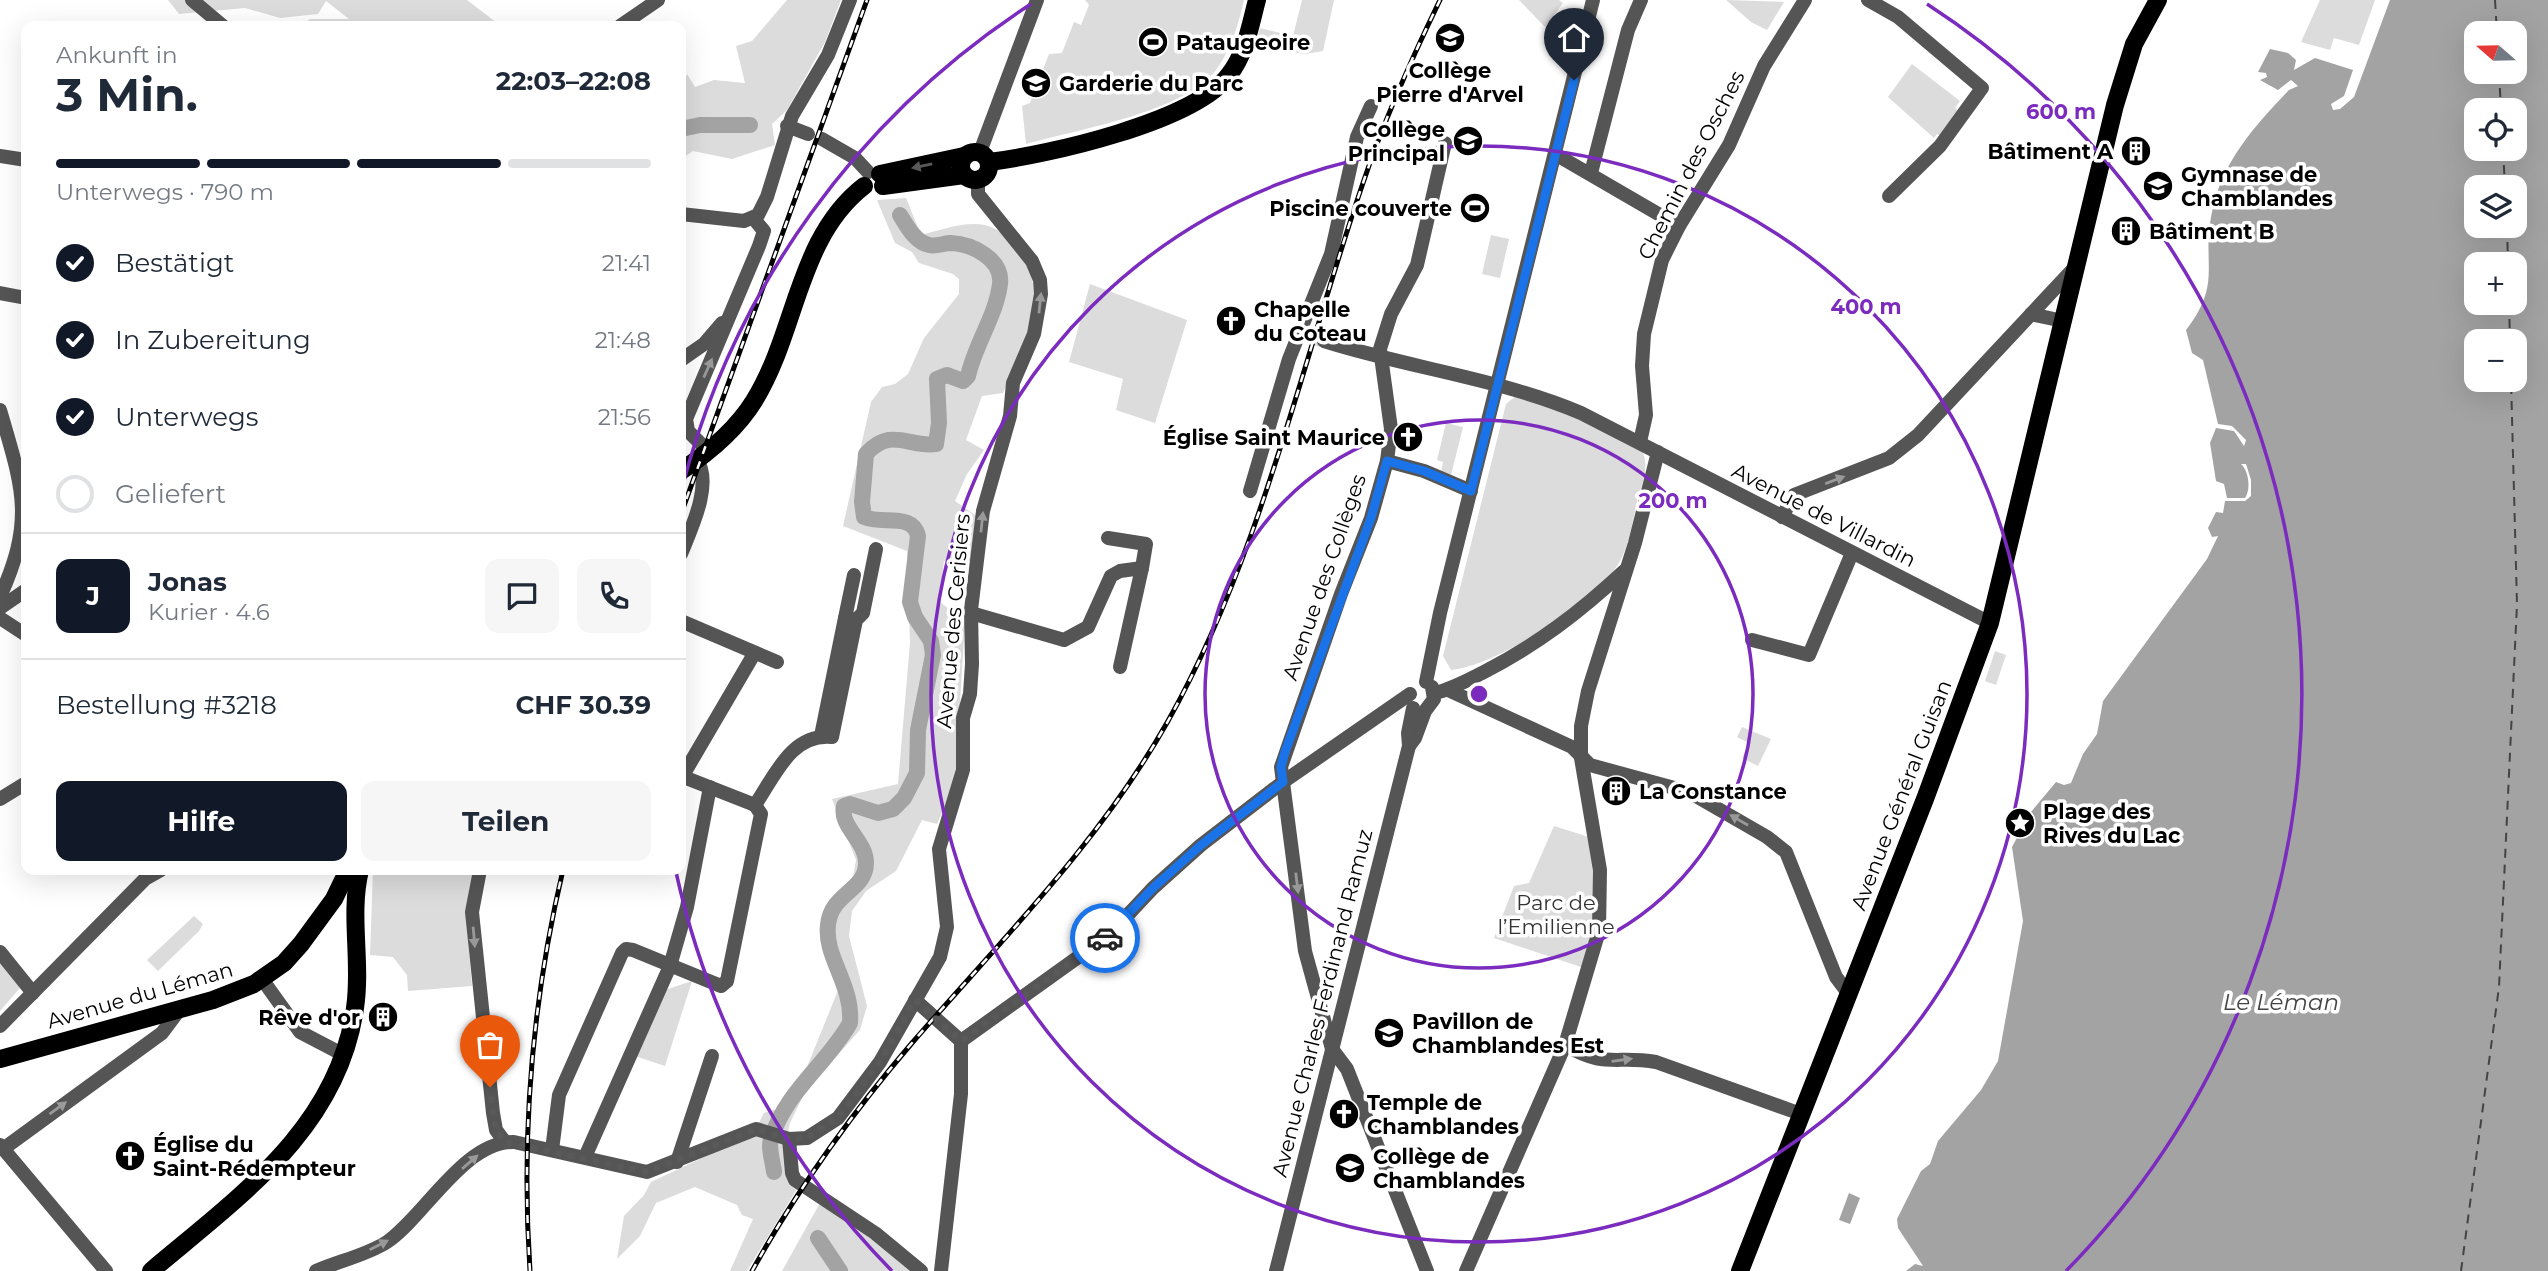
<!DOCTYPE html>
<html lang="de">
<meta charset="utf-8">
<style>
body{margin:0;font-family:Montserrat,sans-serif;background:#f6f6f7;color:#1f2937;height:100vh;display:flex;flex-direction:column;font-size:26px;white-space:nowrap}
*{box-sizing:border-box;margin:0}
p{font-size:23px;color:#747a83}
.icon{flex:none;width:38px;height:38px;fill:none;stroke:currentColor;stroke-width:2;stroke-linecap:round;stroke-linejoin:round}
.map{position:relative;flex:1;overflow:hidden}
.drawer{position:absolute;left:21px;top:21px;width:665px;height:854px;display:flex;flex-direction:column;background:#fff;border-radius:14px;box-shadow:0 7px 28px #0002}
.drawer>*{flex:none}
.needle{width:46px;rotate:290deg}
.fabs{position:absolute;left:2464px;top:21px;display:grid;gap:14px}
.fabs a{display:grid;place-items:center;width:63px;height:63px;border-radius:14px;background:#fff;box-shadow:0 7px 28px #0002;font-size:35px}
.pin{position:absolute;display:grid;place-items:center;width:60px;height:60px;color:#fff;margin:-72px -30px;border-radius:50% 50% 50% 0;rotate:-45deg;box-shadow:0 0 7px #0007}
.pin .icon{rotate:45deg}
.courier{position:absolute;display:grid;place-items:center;width:70px;height:70px;margin:-35px;border:5px solid #1a73e8;border-radius:50%;background:#fff;color:#222;box-shadow:0 2px 9px #0007}
.summary em{font-style:normal;font-weight:700}
.summary div{display:flex;flex-direction:column-reverse}
.summary{display:flex;align-items:center;justify-content:space-between;height:119px;padding:0 35px}
h1{font-size:46px;font-weight:700;line-height:52px}
.bar{display:grid;grid-template-columns:repeat(4,1fr);gap:10px 7px;align-content:center;height:84px;padding:0 35px}
.bar i{height:9px;border-radius:5px;background:#e0e1e3}
.bar .on{background:#111827}
.bar p{grid-column:span 4}
.line{display:flex;align-items:center;gap:18px;padding:0 35px;border-top:2px solid #e0e1e3}
.line div{flex:1}
.round{display:grid;place-items:center;flex:none;width:74px;height:74px;border-radius:14px;background:#f6f6f7}
ol{padding:0 35px;list-style:none}
li{display:flex;align-items:center;gap:21px;height:77px}
li p{margin-inline-start:auto}
li .icon{padding:7px;border-radius:50%;background:#111827;color:#fff;stroke-width:4}
li:last-child{color:#747a83}
li i{width:38px;height:38px;border:4px solid #e0e1e3;border-radius:50%}
.button{display:flex;gap:14px;margin-top:auto;padding:14px 35px}
.button a{flex:1;height:80px;border-radius:14px;background:#111827;color:#fff;font-size:28px;font-weight:700;line-height:80px;text-align:center}
.button a+a{background:#f6f6f7;color:#1f2937}
.map>svg:first-child{display:block}
</style>
<div class="map">
<svg width="2548" height="1271" viewBox="0 0 2548 1271">
<rect width="100%" height="100%" fill="#fff"/>
<g fill="#dcdcdc">
<path d="M168,0H467L501,26H300L310,19H349L326,1L318,14L280,18L245,8L179,14Z"/>
<path d="M787,0H841L825,42L787,110L772,124L775,145L732,159L693,151L681,159V91L687,74L695,87L714,80L745,83L736,46L752,41Z"/>
<path d="M1085,0H1244C1238,25 1232,48 1216,70C1182,113 1079,129 1026,144L1022,106L1030,103L1049,54L1062,53L1074,22L1081,25L1089,5Z"/>
<path d="M1302,0H1334L1323,51L1305,54L1255,47L1260,28L1293,36Z"/>
<path d="M1519,0H1559L1563,3L1545,27Z"/>
<path d="M1726,0L1784,2L1767,30L1751,22Z"/>
<path d="M2320,0H2375L2359,45L2334,38L2330,50L2301,42Z"/>
<path d="M1912,64L1960,101L1955,108L1959,111L1940,136L1937,134L1934,138L1888,97Z"/>
<path d="M906,198L921,235C942,230 974,217 995,229C1002,232 1009,243 1014,248C1056,292 1022,346 1003,393L982,396L966,440L984,450L967,474L955,501L978,517L971,561H944L939,601L965,622L955,783L937,824L922,820L896,871L866,891L852,911L849,936L867,1006L860,1030L834,1059L816,1069L790,1123L786,1142L797,1189L747,1271H730L753,1219L742,1215L737,1205L695,1187L656,1203L640,1236L617,1259L624,1216L644,1195L651,1182L753,1134L764,1113L792,1104L839,988L829,956L833,913L852,884L856,860L832,799L898,784L910,643L907,551L843,526L871,402L882,387L895,384L908,374L924,338L959,294V279L953,274L919,263L912,252L895,243L877,200Z"/>
<path d="M1491,235L1509,239L1500,278L1482,274Z"/>
<path d="M1090,284L1187,320L1155,423L1116,410L1123,379L1069,362Z"/>
<path d="M1516,396L1577,417L1642,451C1650,466 1642,484 1638,498C1633,518 1630,543 1620,561C1599,600 1495,667 1451,670L1443,656L1506,404Z"/>
<path d="M1446,423L1463,427L1451,475L1441,472L1443,462L1437,460Z"/>
<path d="M1995,651L2006,655L1996,685L1985,681Z"/>
<path d="M1742,727L1771,739L1758,766L1742,758L1749,743L1737,737Z"/>
<path d="M1554,826L1592,838L1598,902L1584,968L1494,938L1514,886L1529,883Z"/>
<path d="M373,870H473C463,908 469,946 472,986L408,991L407,975L393,957L370,955Z"/>
<path d="M194,916L203,924L199,931L158,971L147,960Z"/>
<path d="M0,958L20,988L0,1011Z"/>
<path d="M692,981L665,1066L635,1056L665,990Z"/>
<path d="M820,1203L856,1224L913,1271H782Z"/>
</g>
<g fill="#a3a3a3" fill-rule="evenodd">
<path d="M2390,0H2548V1271H1906L1915,1264L1923,1266L1898,1228L1897,1219L1921,1171L1930,1164L1938,1141L1981,1090L1998,1061L2023,921L2012,847L2031,812L2056,782L2064,785L2071,783L2083,754L2097,734L2103,701L2207,559L2218,536L2212,537L2208,528L2216,512L2223,513L2225,501H2245L2251,496V480L2246,464H2241C2249,471 2251,490 2245,498H2227L2224,484L2216,481L2210,443L2216,428L2234,431L2244,446L2246,440L2232,426L2218,424L2203,360L2192,353L2186,330C2223,282 2201,265 2212,212C2222,161 2255,126 2289,90L2298,86L2291,80L2278,90L2260,80L2267,77L2266,73L2258,72L2270,49L2288,53L2296,60L2294,70L2315,58L2353,70L2344,96L2331,104L2333,110L2340,109L2354,97ZM2476,33H2515V72H2476ZM2476,110H2515V149H2476ZM2476,187H2515V226H2476ZM2476,264H2515V303H2476ZM2476,341H2515V380H2476Z"/>
<path d="M1849,1193L1860,1198L1850,1224L1839,1220Z"/>
</g>
<g fill="none" stroke-linecap="round" stroke-linejoin="round">
<g stroke="#a3a3a3" stroke-width="16">
<path d="M681,129L700,125H750"/>
<path d="M774,1172C773,1162 768,1148 771,1139C786,1091 827,1064 850,1023C853,984 824,957 828,925C831,893 865,891 866,864C867,841 839,827 844,806L850,804L878,813L893,809L904,798L917,773L918,730L933,655L931,641L915,617L910,602L918,536C913,512 882,525 864,517L862,502L866,454C891,426 909,448 936,444L939,423L937,379L947,375L963,381L968,376C975,344 996,316 1000,284C1003,259 972,244 951,243C944,243 936,247 929,245C915,242 907,226 900,215"/>
<path d="M818,1238L840,1271"/>
</g>
<g stroke="#444" stroke-width="2" stroke-dasharray="9 7" stroke-linecap="butt">
<path d="M2495,0L2497,33"/>
<path d="M2499,72L2501,110"/>
<path d="M2503,149L2505,187"/>
<path d="M2507,226L2508,264"/>
<path d="M2509,303L2510,341"/>
<path d="M2461,1271L2499,987L2517,604L2511,380"/>
</g>
<path stroke="#d9d9d9" stroke-width="14" stroke-dasharray="14 7" stroke-linecap="butt" d="M1308,336L1324,341"/>
<g stroke="#555" stroke-width="14">
<path d="M192,0L223,26"/>
<path d="M1868,0L1898,17L1982,88L1940,146L1889,196"/>
<path d="M620,26L658,0"/>
<path d="M787,126L808,134"/>
<path d="M822,139L855,158L868,172"/>
<path d="M980,152L1037,0"/>
<path d="M1555,154L1679,226"/>
<path d="M0,156L26,160"/>
<path d="M1591,173L1628,30L1641,0"/>
<path d="M681,214L744,221L758,215L767,197L792,116L828,55L850,0"/>
<path d="M0,293L26,298"/>
<path d="M2031,314L2063,321"/>
<path d="M1324,341C1409,368 1498,378 1581,413L1990,623"/>
<path d="M681,360L704,344L722,323"/>
<path d="M0,410C23,489 35,519 0,597"/>
<path d="M1640,442L1646,415L1642,366L1644,334L1662,260L1679,226L1729,145L1764,66L1805,0"/>
<path d="M708,451L688,431L686,419L759,246L764,231L754,219"/>
<path d="M1387,461L1424,471L1471,491"/>
<path d="M1250,491L1289,359L1331,254L1357,137L1371,106"/>
<path d="M1782,517L1794,495L1889,458L1918,435L2076,266"/>
<path d="M681,554C691,529 713,484 697,460"/>
<path d="M0,608L26,590"/>
<path d="M971,613L1064,640L1088,627L1111,576L1120,571L1142,568L1146,544L1108,538"/>
<path d="M0,618L26,635"/>
<path d="M852,619L845,618L854,575"/>
<path d="M681,621L777,662"/>
<path d="M1752,640L1809,655L1852,553"/>
<path d="M1120,667L1142,568"/>
<path d="M1426,682L1440,613L1593,0"/>
<path d="M1448,690L1572,747L1590,765L1689,792L1767,837L1786,852L1836,977L1848,993"/>
<path d="M1435,693C1452,689 1468,680 1484,672C1538,644 1580,612 1624,571"/>
<path d="M821,736L845,618"/>
<path d="M1409,746L1415,738L1425,711L1434,699L1432,687"/>
<path d="M681,776L755,805"/>
<path d="M682,777L754,654"/>
<path d="M0,799L26,783"/>
<path d="M755,805C775,776 791,733 832,737L856,620L863,613L876,549"/>
<path d="M480,870L472,912L493,1113L496,1130L505,1142"/>
<path d="M0,952L33,993"/>
<path d="M262,979L300,1032L344,1055"/>
<path d="M915,1000L961,1041"/>
<path d="M0,1026L145,879L161,870"/>
<path d="M961,1041L1109,935L1153,888L1201,845L1283,782L1410,694"/>
<path d="M1565,1045C1606,1069 1615,1055 1656,1062L1801,1114"/>
<path d="M789,1139L792,1173L795,1180L875,1233L921,1271"/>
<path d="M0,1145L106,1271"/>
<path d="M3,1149L162,1033L180,1009"/>
<path d="M552,1150L559,1095L622,953L626,949L633,950L721,986L727,981L761,814L755,805"/>
<path d="M585,1157L670,966L687,907L710,787"/>
<path d="M677,1162L712,1056"/>
<path d="M316,1271C339,1261 367,1255 387,1242C424,1217 464,1141 514,1142L647,1172L756,1129L789,1139L807,1138L838,1118L880,1062L940,957L947,927L939,849L963,770V718L970,694L972,664L971,610L983,511L1010,416L1013,383L1034,334L1041,294L1040,280L1032,261L978,194V180"/>
<path d="M941,1271L961,1094V1041"/>
<path d="M1276,1271L1409,746L1408,733L1413,708"/>
<path d="M1427,1271L1347,1069L1332,1049L1305,951L1281,767L1341,594L1371,518L1387,461L1391,429L1380,349L1391,314L1417,265L1445,143"/>
<path d="M1466,1271L1565,1045L1599,931L1600,870L1581,758V726L1588,691L1635,543L1658,452"/>
</g>
<g stroke="#000" stroke-width="18">
<circle cx="975" cy="166" r="14"/>
<path d="M989,162C1047,155 1194,122 1229,75C1246,53 1250,26 1257,0"/>
<path d="M880,174L964,156"/>
<path d="M883,186L964,175"/>
<path d="M681,471C708,453 736,430 754,401C797,332 797,238 864,186"/>
<path d="M0,1059L213,1000L254,984L284,963L301,944L334,899L348,870"/>
<path d="M151,1271C237,1198 338,1129 355,1008C362,962 349,915 360,870"/>
<path d="M1740,1271L1925,799L1990,623L2115,105L2134,44L2158,0"/>
</g>
<g stroke="#000" stroke-width="5">
<g id="rail">
<path d="M681,514L867,0"/>
<path d="M530,1271C521,1136 532,1001 563,870"/>
<path d="M752,1271C797,1190 852,1113 912,1043C1003,938 1100,842 1168,721C1262,553 1301,364 1363,183C1384,120 1411,60 1440,0"/>
</g>
</g>
<use href="#rail" stroke="#fff" stroke-width="2.5" stroke-dasharray="8" stroke-linecap="butt"/>
</g>
<defs><path id="oneway-solid" d="M-6-.8H1V-3.2L6.5 0L1 3.2V.8H-6Z" transform="scale(1.75)"/></defs>
<use fill="#595959" href="#oneway-solid" transform="translate(922 166) rotate(168)"/>
<g fill="#999">
<use href="#oneway-solid" transform="translate(1040 303) rotate(-84)"/>
<use href="#oneway-solid" transform="translate(708 368) rotate(-66)"/>
<use href="#oneway-solid" transform="translate(1835 480) rotate(-21)"/>
<use href="#oneway-solid" transform="translate(982 522) rotate(-84)"/>
<use href="#oneway-solid" transform="translate(1739 820) rotate(-150)"/>
<use href="#oneway-solid" transform="translate(1297 883) rotate(83)"/>
<use href="#oneway-solid" transform="translate(474 937) rotate(85)"/>
<use href="#oneway-solid" transform="translate(1622 1060) rotate(-8)"/>
<use href="#oneway-solid" transform="translate(58 1108) rotate(-36)"/>
<use href="#oneway-solid" transform="translate(470 1162) rotate(-41)"/>
<use href="#oneway-solid" transform="translate(379 1245) rotate(-27)"/>
</g>
<g fill="none" stroke-linecap="round" stroke-linejoin="round">
<path stroke="#595959" stroke-width="7" stroke-dasharray="0 12.6" d="M490,1087L496,1130L505,1142L647,1172L756,1129L789,1139L807,1138L838,1118L880,1062L915,1000L961,1041L1105,938"/>
<path stroke="#1a73e8" stroke-width="9" d="M1105,938L1153,888L1201,845L1283,782L1281,767L1285,752L1371,518L1387,461L1424,471L1471,491L1574,80"/>
</g>
<g fill="none" stroke="#7b2cbf" stroke-width="3.5">
<circle cx="1479" cy="694" r="274"/>
<circle cx="1479" cy="694" r="548"/>
<path d="M892 1271A823 823 0 0 1 676 872M682 488A823 823 0 0 1 1031 4M1927 4A823 823 0 0 1 2066 1271"/>
</g>
<defs>
<g id="school-disc" transform="scale(1.575)"><circle r="9.5" fill="#000" stroke="#fff"/><path d="M0-5L7-2L0 1L-7-2ZM-4 1L0 2.5L4 1V4Q0 6-4 4Z" fill="#fff"/></g>
<g id="stadium-disc" transform="scale(1.575)"><circle r="9.5" fill="#000" stroke="#fff"/><path d="M0-5a6.5 5 0 1 0 0 10a6.5 5 0 1 0 0-10ZM-3.5-1.8h7v3.6h-7Z" fill="#fff"/></g>
<g id="building-disc" transform="scale(1.575)"><circle r="9.5" fill="#000" stroke="#fff"/><path d="M-4-6H4V6H1V3H-1V6H-4ZM-2.5-4.3h1.7v1.8h-1.7ZM.8-4.3h1.7v1.8H.8ZM-2.5-1h1.7V.8h-1.7ZM.8-1h1.7V.8H.8Z" fill="#fff"/></g>
<g id="university-disc" transform="scale(1.575)"><circle r="9.5" fill="#000" stroke="#fff"/><path d="M0-5L7-2L0 1L-7-2ZM-4 1L0 2.5L4 1V4Q0 6-4 4Z" fill="#fff"/></g>
<g id="church-disc" transform="scale(1.575)"><circle r="9.5" fill="#000" stroke="#fff"/><path d="M-1.2-6h2.4v3.5h3.3v2.4h-3.3V6h-2.4V-.1h-3.3v-2.4h3.3Z" fill="#fff"/></g>
<g id="sight-disc" transform="scale(1.575)"><circle r="9.5" fill="#000" stroke="#fff"/><path d="M0-6L1.8-2.2L6-1.7L2.9 1.2L3.7 5.4L0 3.3L-3.7 5.4L-2.9 1.2L-6-1.7L-1.8-2.2Z" fill="#fff"/></g>
</defs>
<g fill-rule="evenodd">
<use href="#school-disc" x="1450" y="38"/>
<use href="#stadium-disc" x="1153" y="42"/>
<use href="#school-disc" x="1036" y="83"/>
<use href="#school-disc" x="1468" y="141"/>
<use href="#building-disc" x="2136" y="151"/>
<use href="#university-disc" x="2158" y="186"/>
<use href="#stadium-disc" x="1475" y="208"/>
<use href="#building-disc" x="2126" y="231"/>
<use href="#church-disc" x="1231" y="321"/>
<use href="#church-disc" x="1408" y="437"/>
<use href="#building-disc" x="1616" y="791"/>
<use href="#sight-disc" x="2020" y="823"/>
<use href="#building-disc" x="383" y="1017"/>
<use href="#school-disc" x="1389" y="1033"/>
<use href="#church-disc" x="1344" y="1114"/>
<use href="#church-disc" x="130" y="1156"/>
<use href="#school-disc" x="1350" y="1168"/>
</g>
<g text-anchor="middle" dominant-baseline="central" stroke-width="7" stroke-linejoin="round" paint-order="stroke">
<g font-size="21" font-weight="bold" fill="#000" stroke="#fff" text-anchor="start">
<text x="1176" y="42">Pataugeoire</text>
<text x="1450" y="70" text-anchor="middle">Collège<tspan x="1450" dy="24">Pierre d'Arvel</tspan></text>
<text x="1059" y="83">Garderie du Parc</text>
<text x="1445" y="129" text-anchor="end">Collège<tspan x="1445" dy="24">Principal</tspan></text>
<text x="2113" y="151" text-anchor="end">Bâtiment A</text>
<text x="2181" y="174">Gymnase de<tspan x="2181" dy="24">Chamblandes</tspan></text>
<text x="1452" y="208" text-anchor="end">Piscine couverte</text>
<text x="2149" y="231">Bâtiment B</text>
<text x="1254" y="309">Chapelle<tspan x="1254" dy="24">du Coteau</tspan></text>
<text x="1385" y="437" text-anchor="end">Église Saint Maurice</text>
<text x="1639" y="791">La Constance</text>
<text x="2043" y="811">Plage des<tspan x="2043" dy="24">Rives du Lac</tspan></text>
<text x="360" y="1017" text-anchor="end">Rêve d'or</text>
<text x="1412" y="1021">Pavillon de<tspan x="1412" dy="24">Chamblandes Est</tspan></text>
<text x="1367" y="1102">Temple de<tspan x="1367" dy="24">Chamblandes</tspan></text>
<text x="153" y="1144">Église du<tspan x="153" dy="24">Saint-Rédempteur</tspan></text>
<text x="1373" y="1156">Collège de<tspan x="1373" dy="24">Chamblandes</tspan></text>
</g>
<g font-size="21" fill="#000" stroke="#fff">
<text transform="translate(1691 165) rotate(-63)">Chemin des Osches</text>
<text transform="translate(1824 515) rotate(27)">Avenue de Villardin</text>
<text transform="translate(1324 577) rotate(-71)">Avenue des Collèges</text>
<text transform="translate(953 621) rotate(-85)">Avenue des Cerisiers</text>
<text transform="translate(1901 795) rotate(-69)">Avenue Général Guisan</text>
<text transform="translate(140 995) rotate(-16)">Avenue du Léman</text>
<text transform="translate(1322 1003) rotate(-76)">Avenue Charles Ferdinand Ramuz</text>
</g>
<g font-size="21" fill="#333" stroke="#fff">
<text x="1556" y="902">Parc de<tspan x="1556" dy="24">l’Emilienne</tspan></text>
</g>
<g font-size="23" font-style="italic" fill="#444" stroke="#fff">
<text x="2281" y="1002">Le Léman</text>
</g>
</g>
<circle cx="1479" cy="694" r="10" fill="#7b2cbf" stroke="#fff" stroke-width="3.5"/>
<g font-size="21" text-anchor="middle" font-weight="bold" fill="#7b2cbf" stroke="#fff" stroke-width="7" stroke-linejoin="round" paint-order="stroke">
<text x="2061" y="119">600 m</text>
<text x="1866" y="314">400 m</text>
<text x="1673" y="508">200 m</text>
</g>
</svg>
<div class="fabs">
<a><svg class="needle" viewBox="-14 -14 28 28"><path d="M0-13l5 13h-10z" fill="#e53935"/><path d="M0 13l5-13h-10z" fill="#747a83"/></svg></a>
<a><svg class="icon" aria-label="locate" viewBox="0 0 24 24"><circle cx="12" cy="12" r="6"/><path d="M12 2v4M12 18v4M2 12h4M18 12h4"/></svg></a>
<a><svg class="icon" aria-label="layers" viewBox="0 0 24 24"><path d="M12 4l9 5-9 5-9-5zM3 14l9 5 9-5"/></svg></a>
<a>+</a>
<a>−</a>
</div>
<div class="pin" style="left:490px;top:1087px;background:#ea580c"><svg class="icon" aria-label="bag" viewBox="0 0 24 24"><path d="M5 8h14l-1 12H6zM9 8a3 3 0 0 1 6 0"/></svg></div>
<div class="pin" style="left:1574px;top:80px;background:#1f2937"><svg class="icon" aria-label="home" viewBox="0 0 24 24"><path d="M3 11l9-7 9 7M6 9v11h12V9"/></svg></div>
<div class="courier" style="left:1105px;top:938px"><svg class="icon" aria-label="car" viewBox="0 0 24 24"><path d="M5 17H2v-5l4-1 3-4h7l3 4 3 1v5h-3M9 17h6M6 11h13"/><circle cx="7" cy="17" r="2"/><circle cx="17" cy="17" r="2"/></svg></div>
<section class="drawer">
<div class="summary"><div><h1>3 Min.</h1><p>Ankunft in</p></div><em>22:03–22:08</em></div>
<div class="bar"><i class="on"></i><i class="on"></i><i class="on"></i><i></i><p>Unterwegs · 790 m</p></div>
<ol>
<li><svg class="icon" aria-label="check" viewBox="0 0 24 24"><path d="M5 12l5 5 9-10"/></svg>Bestätigt<p>21:41</p></li>
<li><svg class="icon" aria-label="check" viewBox="0 0 24 24"><path d="M5 12l5 5 9-10"/></svg>In Zubereitung<p>21:48</p></li>
<li><svg class="icon" aria-label="check" viewBox="0 0 24 24"><path d="M5 12l5 5 9-10"/></svg>Unterwegs<p>21:56</p></li>
<li><i></i>Geliefert</li>
</ol>
<div class="line" style="height:126px"><b class="round" style="background:#111827;color:#fff">J</b><div><b>Jonas</b><p>Kurier · 4.6</p></div><a class="round"><svg class="icon" aria-label="chat" viewBox="0 0 24 24"><path d="M4 5h16v11H9l-5 4z"/></svg></a><a class="round"><svg class="icon" aria-label="phone" viewBox="0 0 24 24"><path d="M5 4h4l2 5-3 2q2 4 5 5l2-3 5 2v4C11 20 4 13 5 4z"/></svg></a></div>
<div class="line" style="height:91px"><div>Bestellung #3218</div><b>CHF 30.39</b></div>
<div class="button"><a>Hilfe</a><a>Teilen</a></div>
</section>
</div>
